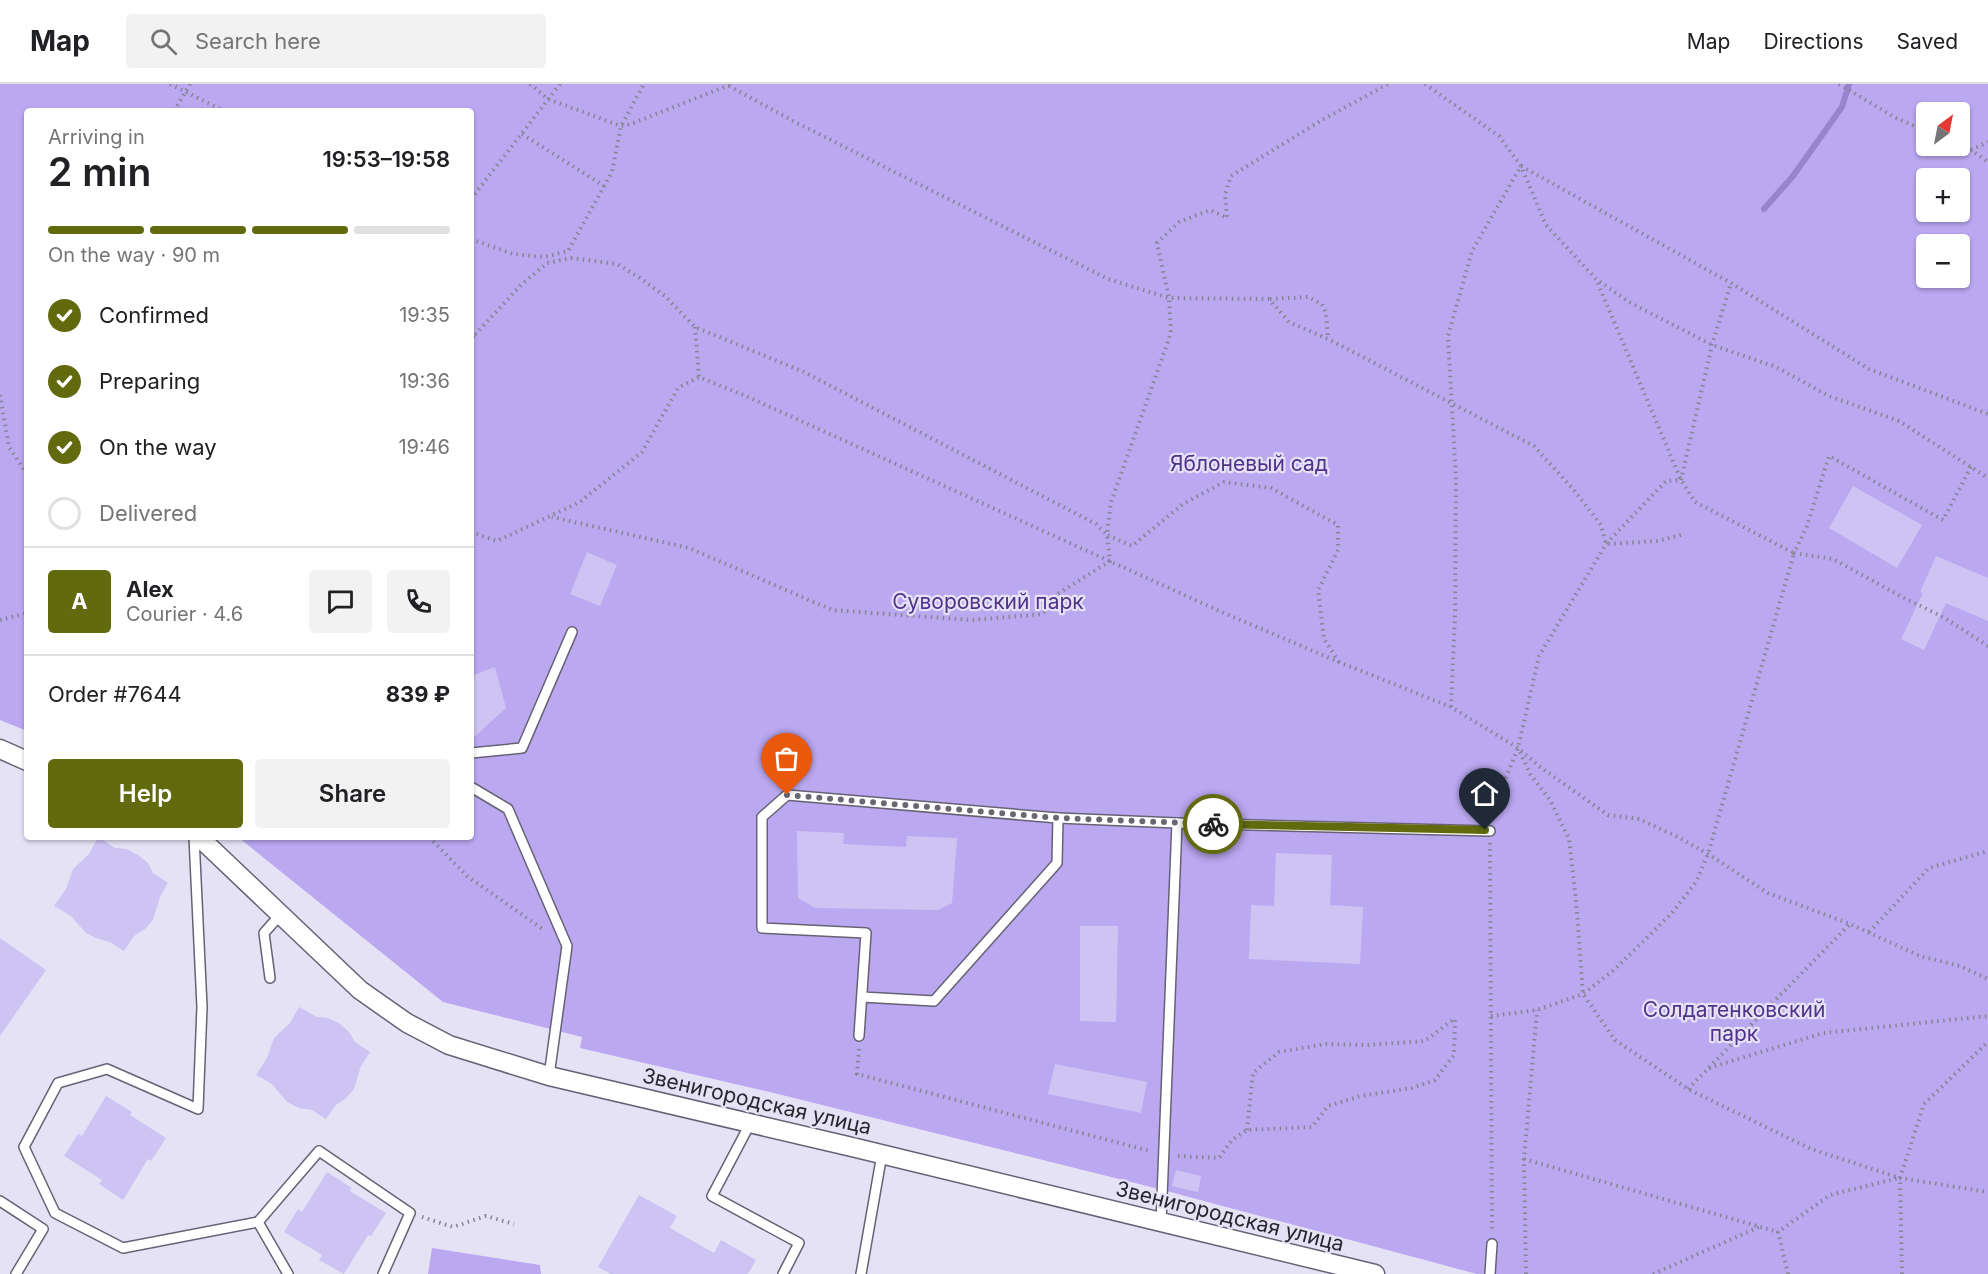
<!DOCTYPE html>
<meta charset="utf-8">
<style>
body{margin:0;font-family:Inter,sans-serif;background:#f2f2f2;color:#202124;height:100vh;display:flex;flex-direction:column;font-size:22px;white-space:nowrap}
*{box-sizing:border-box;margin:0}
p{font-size:20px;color:#757577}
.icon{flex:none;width:33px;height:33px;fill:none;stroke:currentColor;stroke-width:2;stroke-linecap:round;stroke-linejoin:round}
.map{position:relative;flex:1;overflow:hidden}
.drawer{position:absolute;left:24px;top:24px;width:450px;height:732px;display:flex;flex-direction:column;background:#fff;border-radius:6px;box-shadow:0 2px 4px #0004}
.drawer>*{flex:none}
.needle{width:39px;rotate:32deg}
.fabs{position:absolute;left:1916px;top:18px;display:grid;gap:12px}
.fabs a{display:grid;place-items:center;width:54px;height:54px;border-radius:6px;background:#fff;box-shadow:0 2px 4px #0004;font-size:30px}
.pin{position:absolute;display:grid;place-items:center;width:51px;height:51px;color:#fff;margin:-62px -26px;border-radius:50% 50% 50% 0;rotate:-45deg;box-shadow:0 0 6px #0007}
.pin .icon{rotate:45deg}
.courier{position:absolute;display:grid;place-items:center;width:60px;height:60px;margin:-30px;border:4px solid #626a0e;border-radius:50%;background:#fff;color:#222;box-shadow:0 2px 8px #0007}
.head em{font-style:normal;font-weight:600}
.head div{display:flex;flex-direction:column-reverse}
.head{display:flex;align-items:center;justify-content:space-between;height:102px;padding:0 24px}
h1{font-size:39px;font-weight:600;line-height:45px}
.bar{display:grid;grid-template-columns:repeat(4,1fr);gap:9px 6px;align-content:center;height:72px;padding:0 24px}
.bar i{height:8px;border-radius:4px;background:#e0e0e0}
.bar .active{background:#626a0e}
.bar p{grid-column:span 4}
.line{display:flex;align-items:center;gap:15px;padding:0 24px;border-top:2px solid #e0e0e0}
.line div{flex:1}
.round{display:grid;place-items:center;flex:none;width:63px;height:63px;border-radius:6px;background:#f2f2f2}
ol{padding:0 24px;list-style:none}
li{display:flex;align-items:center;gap:18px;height:66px}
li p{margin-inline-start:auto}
li .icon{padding:6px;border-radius:50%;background:#626a0e;color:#fff;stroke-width:4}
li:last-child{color:#757577}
li i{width:33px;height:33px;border:3px solid #e0e0e0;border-radius:50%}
.cta{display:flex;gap:12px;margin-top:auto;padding:12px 24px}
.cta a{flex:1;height:69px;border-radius:6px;background:#626a0e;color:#fff;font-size:24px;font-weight:600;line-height:69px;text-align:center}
.cta a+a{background:#f2f2f2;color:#202124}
header{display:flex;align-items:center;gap:36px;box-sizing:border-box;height:84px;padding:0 30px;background:#fff;border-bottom:2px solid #e0e0e0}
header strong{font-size:28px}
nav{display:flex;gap:33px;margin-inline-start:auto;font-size:21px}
.search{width:420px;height:54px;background:#f2f2f2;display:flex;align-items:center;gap:15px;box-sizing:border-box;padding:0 21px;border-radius:6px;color:#757577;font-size:22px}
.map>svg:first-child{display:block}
</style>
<header>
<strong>Map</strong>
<div class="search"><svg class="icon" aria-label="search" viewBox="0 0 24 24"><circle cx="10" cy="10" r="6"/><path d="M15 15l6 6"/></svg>Search here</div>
<nav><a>Map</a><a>Directions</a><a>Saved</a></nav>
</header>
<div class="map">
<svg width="1988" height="1190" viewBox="0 0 1988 1190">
<rect width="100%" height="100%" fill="#e6e2f6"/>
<g fill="#baa8f1" fill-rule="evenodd">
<path d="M0,0H1988V1190H1477L1163,1106L774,1009L580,964L582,953L443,918L238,753H471V27H27V647L0,636ZM1926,28H1959V62H1926ZM1926,94H1959V128H1926ZM1926,160H1959V194H1926Z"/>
<path d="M432,1164L540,1181L541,1190H428Z"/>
</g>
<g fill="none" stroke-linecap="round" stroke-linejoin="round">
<path stroke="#9783ce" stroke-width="6" d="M1764,125L1793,92L1842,23L1849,0"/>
</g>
<g fill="#cec4f3">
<path d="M1853,402L1922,441L1897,484L1829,444Z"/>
<path d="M587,468L617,481L600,522L570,510Z"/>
<path d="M1936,472L1988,494V537L1946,519L1924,566L1901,555L1923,509L1920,508Z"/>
<path d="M495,583L506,624L471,656V592Z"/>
<path d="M797,747L844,749L843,760L906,763L907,752L957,754L952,819L938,826L815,824L798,814Z"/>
<path d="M98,753L115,764L127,765L138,771L148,779L153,789L168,799L160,813L153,836L145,845L134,852L124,867L110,858L98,855L86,849L71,832L54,822L66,805L73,785L89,770Z"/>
<path d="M1276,769L1332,771L1330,821L1363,823L1360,880L1249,875L1251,821L1274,822Z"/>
<path d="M1080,842H1118L1116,938L1080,937Z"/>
<path d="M0,854L46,886L0,952Z"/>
<path d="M299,923L317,933L328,934L339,939L349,948L355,958L370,968L361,982L354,1005L346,1014L336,1021L326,1035L312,1026L299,1024L287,1018L272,1000L256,991L267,974L274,954L290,939Z"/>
<path d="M1055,980L1147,998L1141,1029L1048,1010Z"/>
<path d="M106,1012L132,1028L130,1031L166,1054L151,1077L148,1075L123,1116L99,1100L102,1096L64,1072L78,1050L82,1052Z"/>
<path d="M1176,1086L1201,1092L1198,1108L1172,1102Z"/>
<path d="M327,1088L352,1104L350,1107L386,1129L371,1152L368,1151L344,1190L319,1176L322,1171L284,1148L298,1125L302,1128Z"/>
<path d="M639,1111L677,1132L670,1144L714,1169L721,1156L756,1176L748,1190H611L598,1183Z"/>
</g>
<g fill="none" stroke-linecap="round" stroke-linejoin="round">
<g stroke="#666274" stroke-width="12">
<g id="lane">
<path d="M471,669L522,664L572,548"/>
<path d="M471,703L508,725L567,862L549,992"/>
<path d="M1058,734L1177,739"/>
<path d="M194,753L202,923L198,1025L107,985L58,999L24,1063L55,1129L123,1164L258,1138L288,1190"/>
<path d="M270,894L264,849L280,831"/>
<path d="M859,952L866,849L762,844V733L787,711L1058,734L1057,779L934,917L862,913"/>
<path d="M751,1038L712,1112L799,1159L783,1190"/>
<path d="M0,1117L43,1145L16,1190"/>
<path d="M258,1138L319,1067L410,1129L383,1190"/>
<path d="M1161,1138L1177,739L1490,747"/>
<path d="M861,1190L882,1070"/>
<path d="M1490,1190L1492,1160"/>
</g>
</g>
<g stroke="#666274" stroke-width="21">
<g id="street">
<path d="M0,665L27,677"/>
<path d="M199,753L360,906L407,939L449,961L549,992L852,1063L1375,1190"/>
</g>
</g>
<g stroke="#878492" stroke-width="4" stroke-dasharray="1.5 4.5" stroke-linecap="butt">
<path d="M170,0L224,27"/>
<path d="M530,0L548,15L621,42L631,40L732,0"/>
<path d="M1425,0L1499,52L1521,82L1546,141L1596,195L1629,218L1712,261L1776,283L1829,312L1899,337L1988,394"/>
<path d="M1839,0L1894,33L1926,47"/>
<path d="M729,2L795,38L1108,195L1169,214L1269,215L1289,238L1328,255L1534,362L1573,405L1601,441L1606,460L1658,457L1681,451"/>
<path d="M174,27L190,0"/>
<path d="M522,50L604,102"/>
<path d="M1959,61L1971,66L1988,78"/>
<path d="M1971,66L1988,58"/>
<path d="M471,115L560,0"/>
<path d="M471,155L513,170L545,173L568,167L612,88L621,42L644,0"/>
<path d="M1270,215L1308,213L1322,220L1326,229L1328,255"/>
<path d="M695,243L699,293"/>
<path d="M471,246L473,253L471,258"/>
<path d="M471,255L521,201L547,179L571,174L617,180L640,194L665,212L695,243L804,288L1096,440L1107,451L1110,477L1059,509L1043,530L972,536L832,526L689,464L552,433"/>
<path d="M0,311L9,363L27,390"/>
<path d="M1971,383L1943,436L1829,372L1807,442L1794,469L1833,475L1902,513L1943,533L1988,562"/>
<path d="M1681,396L1712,261L1731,199"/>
<path d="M471,448L497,457L580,418L642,368L678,304L699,293L746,312L1224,529L1339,578L1451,623L1518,664L1540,683L1608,731L1639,735L1678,753L1708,770L1768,809L1850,840L1920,872L1960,882L1988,895"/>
<path d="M0,536L27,529"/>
<path d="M1339,578L1324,555L1318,506L1338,466V441L1271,404L1224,398L1183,420L1132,462L1107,451L1111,418L1171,249L1169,214L1157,159L1179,138L1210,126L1227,134L1225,110L1231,92L1322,36L1388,0"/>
<path d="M1451,623L1455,530L1456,396L1448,252L1472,167L1521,82L1731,199L1869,285L1988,330"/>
<path d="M1520,668L1530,690L1550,716L1569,755L1576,816L1583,910L1615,956L1688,1005L1811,1065L1900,1094L1988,1108"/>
<path d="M1490,733L1518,664L1539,572L1606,460L1666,397L1681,396"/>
<path d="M429,753L467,792L544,846"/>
<path d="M1490,759L1492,1147"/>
<path d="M1869,848L1929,784L1988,767"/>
<path d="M1491,932L1537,926L1583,910L1614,886L1672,829L1696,798L1708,770L1794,469L1695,418L1681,396L1596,195"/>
<path d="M859,965L857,990L1150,1067"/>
<path d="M1709,984L1823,949L1988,932"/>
<path d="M1688,1005L1850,840"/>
<path d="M1247,1046L1253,989L1279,968L1326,960L1367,961L1425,957L1454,935"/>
<path d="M1178,1072L1219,1074L1232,1056L1247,1046L1312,1043L1328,1022L1361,1012L1412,1004L1435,996L1454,971L1455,935"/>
<path d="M1524,1075L1778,1148"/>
<path d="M422,1133L453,1143L486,1132L514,1140"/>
<path d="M1526,1190L1524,1075L1537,926"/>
<path d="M1653,1190L1759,1143"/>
<path d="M1788,1190L1778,1148L1830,1111L1899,1094"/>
<path d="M1902,1190L1900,1094L1924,1020L1988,958"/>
</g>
<use href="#lane" stroke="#fff" stroke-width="9"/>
<use href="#street" stroke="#fff" stroke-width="18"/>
</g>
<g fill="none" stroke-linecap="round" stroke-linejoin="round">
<path stroke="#6a6773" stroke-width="6" stroke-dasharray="0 10.8" d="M787,711L1058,734L1213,740"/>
<path stroke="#626a0e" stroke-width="8" d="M1213,740L1485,746"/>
</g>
<g text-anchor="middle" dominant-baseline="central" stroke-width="4.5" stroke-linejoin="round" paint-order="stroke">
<g font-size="21" fill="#50328b" stroke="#e6e2f6">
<text x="1249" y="379">Яблоневый сад</text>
<text x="988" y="517">Суворовский парк</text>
<text x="1734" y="925">Солдатенковский<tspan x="1734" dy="24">парк</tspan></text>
</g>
<g font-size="21" fill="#27252d" stroke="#e6e2f6">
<text transform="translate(757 1017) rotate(13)">Звенигородская улица</text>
<text transform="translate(1230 1132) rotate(14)">Звенигородская улица</text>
</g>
</g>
</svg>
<div class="fabs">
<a><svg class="needle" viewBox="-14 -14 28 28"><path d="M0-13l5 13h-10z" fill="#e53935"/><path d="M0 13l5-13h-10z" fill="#757577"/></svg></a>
<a>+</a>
<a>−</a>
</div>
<div class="pin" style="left:787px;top:711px;background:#ea580c"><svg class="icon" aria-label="bag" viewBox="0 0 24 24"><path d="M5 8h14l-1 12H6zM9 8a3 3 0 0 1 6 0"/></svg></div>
<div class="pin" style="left:1485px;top:746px;background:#1f2937"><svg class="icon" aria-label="home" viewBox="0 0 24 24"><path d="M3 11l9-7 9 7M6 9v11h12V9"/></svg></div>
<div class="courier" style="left:1213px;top:740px"><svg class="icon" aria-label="bike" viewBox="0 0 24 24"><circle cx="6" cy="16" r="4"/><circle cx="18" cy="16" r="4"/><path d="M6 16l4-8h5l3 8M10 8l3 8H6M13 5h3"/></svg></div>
<section class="drawer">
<div class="head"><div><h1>2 min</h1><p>Arriving in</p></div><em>19:53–19:58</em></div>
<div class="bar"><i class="active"></i><i class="active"></i><i class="active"></i><i></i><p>On the way · 90 m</p></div>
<ol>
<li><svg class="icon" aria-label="check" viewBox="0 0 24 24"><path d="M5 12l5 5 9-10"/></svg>Confirmed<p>19:35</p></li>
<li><svg class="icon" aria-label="check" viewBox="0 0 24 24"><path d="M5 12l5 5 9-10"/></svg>Preparing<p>19:36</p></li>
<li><svg class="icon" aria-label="check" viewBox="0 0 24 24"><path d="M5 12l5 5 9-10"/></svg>On the way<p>19:46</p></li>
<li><i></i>Delivered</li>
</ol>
<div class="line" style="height:108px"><b class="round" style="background:#626a0e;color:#fff">A</b><div><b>Alex</b><p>Courier · 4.6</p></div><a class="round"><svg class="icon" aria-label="chat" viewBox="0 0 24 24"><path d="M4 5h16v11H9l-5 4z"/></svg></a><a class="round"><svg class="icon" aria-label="phone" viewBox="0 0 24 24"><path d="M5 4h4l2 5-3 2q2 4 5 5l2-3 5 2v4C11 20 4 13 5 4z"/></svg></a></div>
<div class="line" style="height:78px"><div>Order #7644</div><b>839 ₽</b></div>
<div class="cta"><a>Help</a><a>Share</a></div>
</section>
</div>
